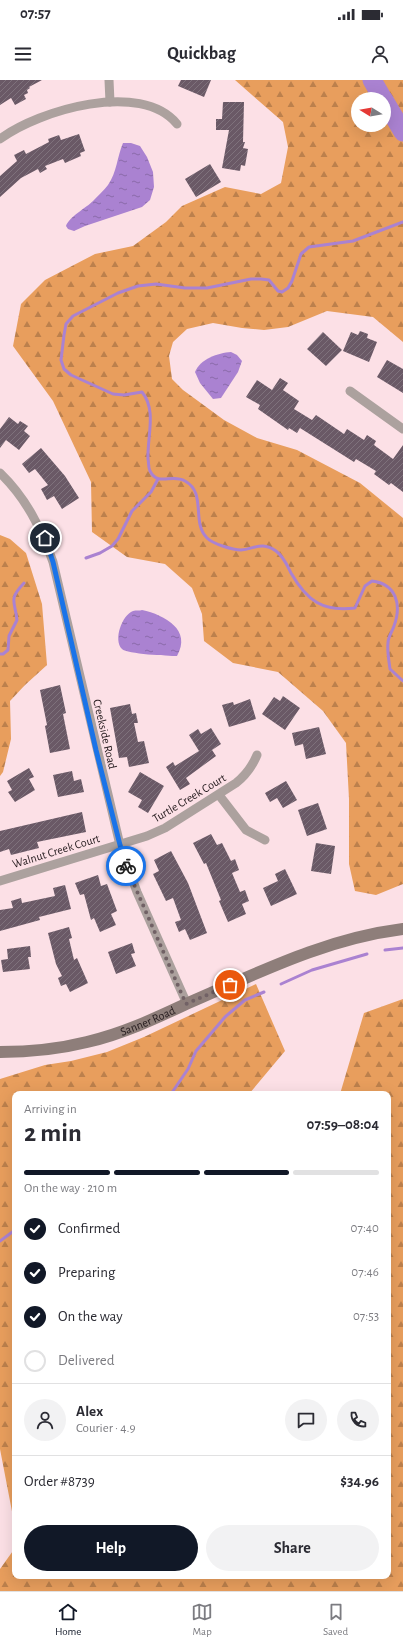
<!DOCTYPE html>
<meta charset="utf-8">
<style>
body{margin:0;font-family:"Alegreya Sans",sans-serif;background:#f2f2f3;color:#2b2b33;height:100vh;display:flex;flex-direction:column;font-size:15px;white-space:nowrap}
*{box-sizing:border-box;margin:0}
p{font-size:13px;color:#7c7c81}
.icon{flex:none;width:22px;height:22px;fill:none;stroke:currentColor;stroke-width:2;stroke-linecap:round;stroke-linejoin:round}
.map{position:relative;flex:1;overflow:hidden}
.side{position:absolute;left:12px;top:1011px;width:379px;height:488px;display:flex;flex-direction:column;background:#fff;border-radius:8px;box-shadow:0 4px 16px #0002}
.side>*{flex:none}
.needle{width:26px;rotate:281deg}
.fabs{position:absolute;left:351px;top:12px;display:grid;gap:8px}
.fabs a{display:grid;place-items:center;width:40px;height:40px;border-radius:50%;background:#fff;box-shadow:0 4px 16px #0002;font-size:20px}
.pin{position:absolute;display:grid;place-items:center;width:34px;height:34px;color:#fff;margin:-17px;border:2px solid #fff;border-radius:50%;box-shadow:0 1px 4px #0007}
.courier{position:absolute;display:grid;place-items:center;width:40px;height:40px;margin:-20px;border:3px solid #1a73e8;border-radius:50%;background:#fff;color:#222;box-shadow:0 1px 5px #0007}
.headline em{font-style:normal;font-weight:600}
.headline div{display:flex;flex-direction:column-reverse}
.headline{display:flex;align-items:center;justify-content:space-between;height:68px;padding:0 12px}
h1{font-size:26px;font-weight:600;line-height:30px}
.bar{display:grid;grid-template-columns:repeat(4,1fr);gap:6px 4px;align-content:center;height:48px;padding:0 12px}
.bar i{height:5px;border-radius:3px;background:#e1e1e2}
.bar .current{background:#111827}
.bar p{grid-column:span 4}
.line{display:flex;align-items:center;gap:10px;padding:0 12px;border-top:1px solid #e1e1e2}
.line div{flex:1}
.round{display:grid;place-items:center;flex:none;width:42px;height:42px;border-radius:21px;background:#f2f2f3}
ol{padding:0 12px;list-style:none}
li{display:flex;align-items:center;gap:12px;height:44px}
li p{margin-inline-start:auto}
li .icon{padding:4px;border-radius:50%;background:#111827;color:#fff;stroke-width:4}
li:last-child{color:#7c7c81}
li i{width:22px;height:22px;border:2px solid #e1e1e2;border-radius:50%}
.primary-button{display:flex;gap:8px;margin-top:auto;padding:8px 12px}
.primary-button a{flex:1;height:46px;border-radius:24px;background:#111827;color:#fff;font-size:16px;font-weight:600;line-height:46px;text-align:center}
.primary-button a+a{background:#f2f2f3;color:#2b2b33}
.status{display:flex;justify-content:space-between;align-items:center;height:28px;padding:0 20px;background:#fff;direction:ltr}
.status svg{height:11px;fill:currentColor}
header{display:flex;justify-content:space-between;align-items:center;height:52px;padding:0 12px;background:#fff;font-size:18px;font-weight:600}
.tab-bar{display:flex;justify-content:space-around;align-items:center;height:56px;border-top:1px solid #e1e1e2;background:#fff;font-size:11px;color:#7c7c81}
.tab-bar a{display:grid;justify-items:center;gap:2px}
.tab-bar .current{color:#111827}
.map>svg:first-child{display:block}
</style>
<div class="status"><b>07:57</b><svg viewBox="0 0 49 12"><path d="M0 12V9h3v3zM5 12V6h3v6zM10 12V3h3v9zM15 12V0h3v12zM26 1h20v11H26zM47 4h2v5h-2z"/></svg></div>
<header><svg class="icon" aria-label="menu" viewBox="0 0 24 24"><path d="M4 6h16M4 12h16M4 18h16"/></svg>Quickbag<svg class="icon" aria-label="person" viewBox="0 0 24 24"><circle cx="12" cy="8" r="4"/><path d="M4 21q1-7 8-7t8 7"/></svg></header>
<div class="map">
<svg width="403" height="1511" viewBox="0 0 403 1511">
<defs>
<pattern id="forest-firs" width="22" height="20" patternUnits="userSpaceOnUse"><rect width="22" height="20" fill="#e89e5d"/><path d="M5 1l3.5 6h-7zM16 11l3.5 6h-7z" fill="#bc804c"/></pattern>
<pattern id="water-ripples" width="26" height="14" patternUnits="userSpaceOnUse"><rect width="26" height="14" fill="#aa82d1"/><path d="M2 4q2-2 4 0t4 0M15 11q2-2 4 0t4 0" fill="none" stroke="#8a6aa9"/></pattern>
<pattern id="building-hatch" width="6" height="6" patternUnits="userSpaceOnUse"><rect width="6" height="6" fill="#6a5966"/><path d="M-1 1l2-2M0 6l6-6M5 7l2-2" fill="none" stroke="#7f727c"/></pattern>
</defs>
<rect width="100%" height="100%" fill="#fce0e6"/>
<g fill="url(#forest-firs)" fill-rule="evenodd">
<path d="M235,0H403V262L373,237L327,231L288,247L264,250L242,248L213,243L187,249L173,262L169,276L172,299L183,310L224,340L257,358L297,370L360,403L403,438V804L376,815L355,811L349,784V719L346,663L323,631L278,592L233,583L204,561L202,534L192,508L165,484L127,477L92,452L91,402L53,321L13,266L21,224L45,200L95,174L133,166L166,142L182,126L225,107L261,114L281,103L288,67L283,42ZM358,19H384V45H358Z"/>
<path d="M0,455L10,459L26,473L42,524L47,585L25,605L10,621L11,659L3,692L0,696Z"/>
<path d="M256,904L285,971L249,1014H15V1447L0,1369V999L45,985L71,981L107,972L144,957Z"/>
<path d="M403,919V1511H0V1489L15,1468V1496H388V1014H340L364,933Z"/>
</g>
<g fill="url(#water-ripples)">
<path d="M123,63H131L140,66L147,77L153,92L154,107L150,120L142,127L85,146L74,151L68,149L66,146C69,137 86,128 93,121C98,116 104,110 108,105C117,92 117,77 123,63Z"/>
<path d="M231,272L237,275L242,281L238,292L221,318L213,319L200,303L195,292C200,279 218,273 231,272Z"/>
<path d="M142,530C165,535 192,550 177,576C168,576 127,574 122,569C113,560 122,535 133,531C136,530 140,531 142,530Z"/>
</g>
<g fill="none" stroke-linecap="round" stroke-linejoin="round">
<g stroke="#aa82d1" stroke-width="3">
<path d="M403,142L353,161L309,167L301,174L292,201L288,208L282,212L278,211L269,200L261,199H251L207,208H185L156,204L138,206L118,213L73,236L66,244L64,255L61,280L64,289L71,295L113,314L124,315L142,312C157,330 147,357 148,379C149,383 148,387 150,391C158,407 172,393 185,401C207,413 191,442 207,458C213,464 233,470 241,470C254,469 262,461 276,471C284,477 287,485 291,493C307,521 323,532 355,528L365,506L372,501C396,504 402,524 394,546C392,552 388,557 388,563C387,571 389,581 390,589L403,601"/>
<path d="M86,478L100,473L112,466L118,459L132,431L151,412L158,399"/>
<path d="M0,574H3L8,570L9,556L17,540C15,521 8,520 24,503"/>
<path d="M385,870L403,868"/>
<path d="M281,904L312,890L367,874"/>
<path d="M171,1014L188,989L196,971L225,937L245,920L264,912"/>
<path d="M0,1161L15,1150"/>
</g>
<g stroke="#aa82d1" stroke-width="19">
<path d="M372,0L383,19"/>
<path d="M384,20L403,52"/>
</g>
</g>
<g fill="url(#building-hatch)">
<path d="M0,0H42L29,7L30,8L27,10L28,13L24,15L26,19L15,25L11,18L0,25Z"/>
<path d="M181,0H211L204,17L178,6Z"/>
<path d="M223,22H244L243,62H245L243,68L248,69L245,86L241,85L240,91L222,88L229,50H216V39H222Z"/>
<path d="M79,54L85,71L80,73L81,76L65,83L63,79L45,86L47,89L40,93L38,89L21,98L0,117V96L17,81L14,75L24,70L26,74L49,62L48,59L59,55L61,60Z"/>
<path d="M210,84L221,102L196,117L185,99Z"/>
<path d="M360,251L368,254L367,258L377,262L369,282L343,271L351,252L358,255Z"/>
<path d="M323,252L342,270L326,286L307,269Z"/>
<path d="M387,280L403,289V313L377,297Z"/>
<path d="M280,298L288,303L283,310L299,321L294,329L312,340L316,335L344,354L347,349L364,360L367,355L376,361L374,365L393,379L403,365V412L391,403L389,405L374,394L376,391L356,379L354,382L300,348L297,353L289,348L288,350L258,329L260,325L246,317L257,300L272,310Z"/>
<path d="M9,337L18,344L20,341L28,346L24,351L30,356L19,370L6,360L0,368V349Z"/>
<path d="M41,368L65,396L79,418L62,429L54,416L47,420L41,409L48,405L35,389L29,393L22,384Z"/>
<path d="M60,605L66,633L63,634L70,669L50,673L45,646L47,645L40,610Z"/>
<path d="M283,616L300,628L285,650L262,634L274,617L280,621Z"/>
<path d="M250,619L256,639L229,647L222,625L233,622L234,625Z"/>
<path d="M130,624L132,634L136,633L138,643H134L138,662L144,661L149,683L129,687L127,677L119,678L110,628Z"/>
<path d="M319,647L326,674L306,679L303,664L295,666L292,653Z"/>
<path d="M211,648L221,664L212,670L216,676L186,698L190,704L180,710L166,687L173,682L175,686L199,671L189,655L198,649L201,654Z"/>
<path d="M29,688L34,697L29,699L35,710L15,722L8,712L12,710L7,701Z"/>
<path d="M72,691L74,701L81,699L84,712L58,717L53,695Z"/>
<path d="M140,692L164,706L148,733L138,727L142,720L128,712Z"/>
<path d="M286,701L297,720L283,728L277,718L270,722L265,713Z"/>
<path d="M318,723L327,749L307,756L298,730Z"/>
<path d="M82,732L86,752L37,762L39,768L11,775L9,769L0,772V751Z"/>
<path d="M211,754L217,765L222,763L231,781L235,779L239,790L232,793L240,812L245,810L249,821L242,824L246,834L228,842L219,821L221,820L206,783L204,784L193,763Z"/>
<path d="M316,763L335,766L331,794L311,791Z"/>
<path d="M171,771L188,803L207,853L190,860L185,849L179,852L175,842L181,840L173,818L166,821L153,794L159,791L154,780Z"/>
<path d="M285,789L297,814L271,826L263,808L278,801L275,794Z"/>
<path d="M98,795L101,806L107,804L117,831L111,834L116,845L100,852L94,838L91,840L84,814L80,815L75,803Z"/>
<path d="M65,805L71,829L39,837L40,840L0,851V830L13,828L11,821L21,818L22,823L55,816L53,808Z"/>
<path d="M69,847L72,858L69,859L74,880L77,878L88,903L70,912L66,904L61,906L58,898L62,896L56,884L48,853Z"/>
<path d="M132,863L135,873L131,874L136,886L116,894L108,872Z"/>
<path d="M30,866L31,877H28L30,889L3,892L1,880L8,879L7,869Z"/>
</g>
<g fill="none" stroke-linecap="round" stroke-linejoin="round">
<g stroke="#aca19e" stroke-width="9">
<path d="M109,0L110,22"/>
<path d="M0,59C39,30 141,0 177,44"/>
<path d="M350,311L403,349"/>
<path d="M0,393C26,418 41,448 53,482L120,765L137,812L187,924"/>
<path d="M219,715L246,750L265,760"/>
<path d="M0,801L147,756L165,748L236,703C246,695 252,687 257,675"/>
</g>
<path stroke="#8e7e7a" stroke-width="12" id="s1" d="M0,972C29,972 59,969 87,962C122,954 154,939 186,924C258,893 324,859 403,849"/>
</g>
<g fill="none" stroke-linecap="round" stroke-linejoin="round">
<path stroke="#716165" stroke-width="4" stroke-dasharray="0 7.2" d="M126,786L186,924L230,905"/>
<path stroke="#1a73e8" stroke-width="5" d="M45,458L53,482L96,670L120,765L126,786"/>
</g>
<g text-anchor="middle" dominant-baseline="central" stroke-width="4" stroke-linejoin="round" paint-order="stroke">
<g font-size="12" fill="#261c1f" stroke="#fce0e6">
<text transform="translate(105 654) rotate(77)">Creekside Road</text>
<text transform="translate(189 718) rotate(-31)">Turtle Creek Court</text>
<text transform="translate(56 771) rotate(-17)">Walnut Creek Court</text>
<text stroke="none"><textPath href="#s1" startOffset="152">Sanner Road</textPath></text>
</g>
</g>
</svg>
<div class="fabs">
<a><svg class="needle" viewBox="-14 -14 28 28"><path d="M0-13l5 13h-10z" fill="#e53935"/><path d="M0 13l5-13h-10z" fill="#7c7c81"/></svg></a>
</div>
<div class="pin" style="left:230px;top:905px;background:#ea580c"><svg class="icon" aria-label="bag" viewBox="0 0 24 24"><path d="M5 8h14l-1 12H6zM9 8a3 3 0 0 1 6 0"/></svg></div>
<div class="pin" style="left:45px;top:458px;background:#1f2937"><svg class="icon" aria-label="home" viewBox="0 0 24 24"><path d="M3 11l9-7 9 7M6 9v11h12V9"/></svg></div>
<div class="courier" style="left:126px;top:786px"><svg class="icon" aria-label="bike" viewBox="0 0 24 24"><circle cx="6" cy="16" r="4"/><circle cx="18" cy="16" r="4"/><path d="M6 16l4-8h5l3 8M10 8l3 8H6M13 5h3"/></svg></div>
<section class="side">
<div class="headline"><div><h1>2 min</h1><p>Arriving in</p></div><em>07:59–08:04</em></div>
<div class="bar"><i class="current"></i><i class="current"></i><i class="current"></i><i></i><p>On the way · 210 m</p></div>
<ol>
<li><svg class="icon" aria-label="check" viewBox="0 0 24 24"><path d="M5 12l5 5 9-10"/></svg>Confirmed<p>07:40</p></li>
<li><svg class="icon" aria-label="check" viewBox="0 0 24 24"><path d="M5 12l5 5 9-10"/></svg>Preparing<p>07:46</p></li>
<li><svg class="icon" aria-label="check" viewBox="0 0 24 24"><path d="M5 12l5 5 9-10"/></svg>On the way<p>07:53</p></li>
<li><i></i>Delivered</li>
</ol>
<div class="line" style="height:72px"><a class="round"><svg class="icon" aria-label="person" viewBox="0 0 24 24"><circle cx="12" cy="8" r="4"/><path d="M4 21q1-7 8-7t8 7"/></svg></a><div><b>Alex</b><p>Courier · 4.9</p></div><a class="round"><svg class="icon" aria-label="chat" viewBox="0 0 24 24"><path d="M4 5h16v11H9l-5 4z"/></svg></a><a class="round"><svg class="icon" aria-label="phone" viewBox="0 0 24 24"><path d="M5 4h4l2 5-3 2q2 4 5 5l2-3 5 2v4C11 20 4 13 5 4z"/></svg></a></div>
<div class="line" style="height:52px"><div>Order #8739</div><b>$34.96</b></div>
<div class="primary-button"><a>Help</a><a>Share</a></div>
</section>
</div>
<nav class="tab-bar">
<a class="current"><svg class="icon" aria-label="home" viewBox="0 0 24 24"><path d="M3 11l9-7 9 7M6 9v11h12V9"/></svg>Home</a>
<a><svg class="icon" aria-label="map" viewBox="0 0 24 24"><path d="M3 6l6-2 6 2 6-2v14l-6 2-6-2-6 2zM9 4v14M15 6v14"/></svg>Map</a>
<a><svg class="icon" aria-label="saved" viewBox="0 0 24 24"><path d="M7 4h10v16l-5-4-5 4z"/></svg>Saved</a>
</nav>
